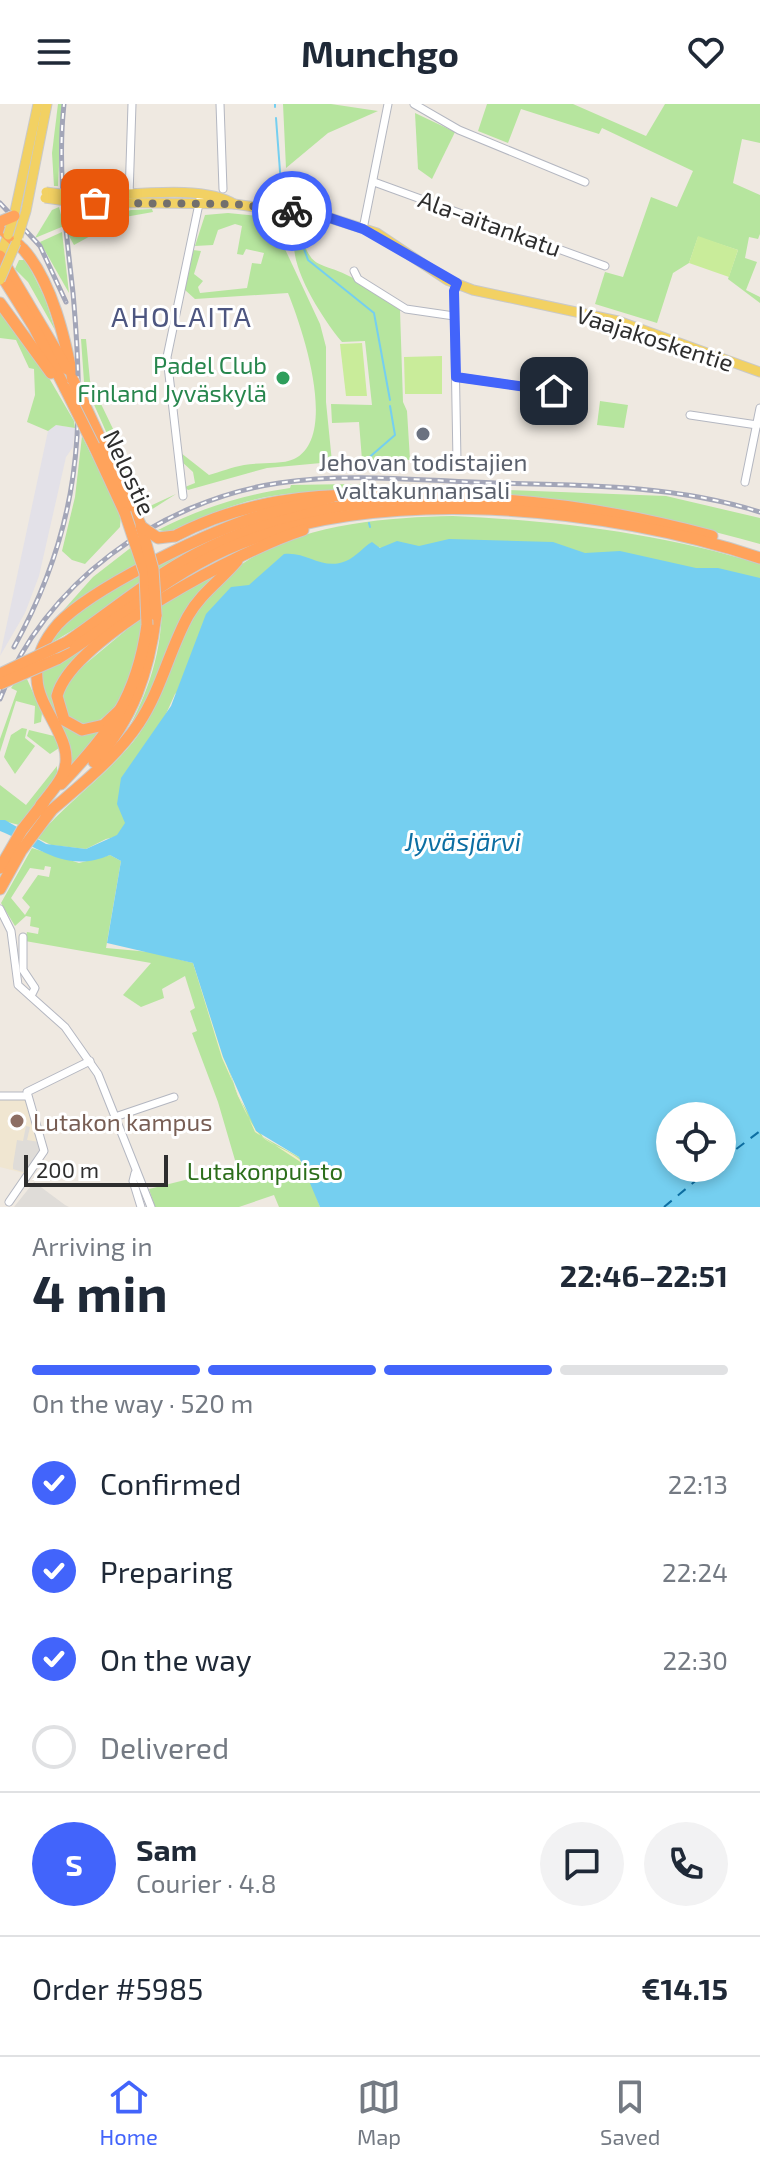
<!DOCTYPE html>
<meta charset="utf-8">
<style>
body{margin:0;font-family:"Exo 2",sans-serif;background:#f2f2f3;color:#1f2937;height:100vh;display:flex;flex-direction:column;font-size:30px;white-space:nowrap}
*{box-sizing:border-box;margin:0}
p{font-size:26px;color:#747a83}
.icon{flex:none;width:44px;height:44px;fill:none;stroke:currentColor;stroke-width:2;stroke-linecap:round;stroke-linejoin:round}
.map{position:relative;height:1103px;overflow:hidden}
.side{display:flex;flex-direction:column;background:#fff;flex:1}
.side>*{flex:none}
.tools{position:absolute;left:656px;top:998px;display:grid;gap:16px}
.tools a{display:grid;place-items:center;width:80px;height:80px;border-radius:50%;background:#fff;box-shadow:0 4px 12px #0003;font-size:40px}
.scale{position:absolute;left:24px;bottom:20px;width:144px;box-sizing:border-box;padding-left:8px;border:4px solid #2e2e2e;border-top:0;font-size:22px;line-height:28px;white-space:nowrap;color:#2e2e2e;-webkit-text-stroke:6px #fff;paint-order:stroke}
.pin{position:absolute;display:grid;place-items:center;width:68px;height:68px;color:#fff;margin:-34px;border-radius:16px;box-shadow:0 4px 12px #0006}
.courier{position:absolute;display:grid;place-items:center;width:80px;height:80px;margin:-40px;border:6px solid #4264fb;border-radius:50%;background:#fff;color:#222;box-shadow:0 2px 10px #0007}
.summary em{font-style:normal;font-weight:700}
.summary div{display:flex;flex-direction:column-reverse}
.summary{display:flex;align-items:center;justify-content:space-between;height:136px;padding:0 32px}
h1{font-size:52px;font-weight:700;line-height:60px}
.bar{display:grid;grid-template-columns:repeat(4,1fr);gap:12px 8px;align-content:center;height:96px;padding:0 32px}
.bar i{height:10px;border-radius:6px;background:#e0e1e3}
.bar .selected{background:#4264fb}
.bar p{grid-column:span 4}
.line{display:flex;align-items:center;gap:20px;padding:0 32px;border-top:2px solid #e0e1e3}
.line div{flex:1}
.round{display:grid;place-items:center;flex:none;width:84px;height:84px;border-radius:42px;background:#f2f2f3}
ol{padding:0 32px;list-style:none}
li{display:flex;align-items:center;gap:24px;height:88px}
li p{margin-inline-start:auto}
li .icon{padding:8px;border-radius:50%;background:#4264fb;color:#fff;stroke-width:4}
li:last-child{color:#747a83}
li i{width:44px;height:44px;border:4px solid #e0e1e3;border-radius:50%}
header{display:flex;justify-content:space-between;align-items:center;height:104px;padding:0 32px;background:#fff;font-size:36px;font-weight:700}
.tabs{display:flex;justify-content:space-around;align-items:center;height:112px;border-top:2px solid #e0e1e3;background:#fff;font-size:22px;color:#747a83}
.tabs a{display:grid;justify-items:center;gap:4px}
.tabs .selected{color:#4264fb}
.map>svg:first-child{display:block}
</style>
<header><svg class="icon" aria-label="menu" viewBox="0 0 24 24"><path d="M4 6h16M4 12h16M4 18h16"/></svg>Munchgo<svg class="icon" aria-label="heart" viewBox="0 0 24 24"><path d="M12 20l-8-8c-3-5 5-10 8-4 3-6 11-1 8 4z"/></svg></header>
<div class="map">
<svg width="760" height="1103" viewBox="0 0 760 1103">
<rect width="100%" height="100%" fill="#efe9e1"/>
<path fill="#e3e1e8" d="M56,321L75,324L73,343L66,353L39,472L25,509L0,552L48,327Z"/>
<path fill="#f0e6d1" d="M0,994H26L42,1041L27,1070L0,1063Z"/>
<g fill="#b6e59e" fill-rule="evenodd">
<path d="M58,0H62L58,82H54L52,49Z"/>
<path d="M283,0H331L378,7L328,29L286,64Z"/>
<path d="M487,0H573L646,32L665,0H760V39L742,35L733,79L760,91V130L758,135L749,133L745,154L757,158L746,186L760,193V199L728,175L738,146L698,133L689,159L673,169L657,219L595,200L605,168L623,173L651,93L677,103L693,67L602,24L599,30L521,5L508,39L478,27Z"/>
<path d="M415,9L455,28L432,75L418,65Z"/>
<path d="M59,103L64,122L35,134L52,106Z"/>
<path d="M152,105L153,108L125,113L74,141L65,125L131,106Z"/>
<path d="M228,109L270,113L320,220L326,243V298L332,358L267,364L188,386L185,383L195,379L193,368L181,357V349L209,371C220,368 232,363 244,361C259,358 281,361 294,355C339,333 303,226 288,189L195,195L185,186L193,146L201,147L194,170L203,177L198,183L200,189L247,184L252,159L261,160L264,149L246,145L243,151L237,150L242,122L235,120L218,126L213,141L195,142L205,111Z"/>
<path d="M299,124C312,169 316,155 351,173C368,182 384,195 400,206L403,298L407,307L410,356H362L359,318L332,319L331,300L372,301L365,237L342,238C324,217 279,150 299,124Z"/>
<path d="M62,128L69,189L40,138Z"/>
<path d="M19,156H26L45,194L55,226L28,178L15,165Z"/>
<path d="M0,207L38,255L74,317L75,324L56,321L48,327L27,318L35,291L34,265L29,264L16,236L0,234Z"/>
<path d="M81,235H86L90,277L150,402L176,390L143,411L84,278Z"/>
<path d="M600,297L628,301L624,324L597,321Z"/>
<path d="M82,332L121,411L120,423L85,460L72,456L62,447L75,393Z"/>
<path d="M350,380L666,392L760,414V440C638,405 509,387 381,387C343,387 304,386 266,393C231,400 200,414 169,428L158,426C201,404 242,391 290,384L291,381Z"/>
<path d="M362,394L336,399L93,514L48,541C89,469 281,403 362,394Z"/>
<path d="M453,412C558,417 659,429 760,460V572L375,442L175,590L161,621L144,645L156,724L106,735L86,745L51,741L37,734C68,696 111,669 139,630C163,596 172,556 190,519C237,425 360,414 453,412Z"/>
<path d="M133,442L138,464L51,520L93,473Z"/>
<path d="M230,459L212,476L151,593L126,629C149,587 162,547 162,499Z"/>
<path d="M143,512C140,551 127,612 85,622L64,610L61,587L77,567Z"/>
<path d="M103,529L54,599L57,617L48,605L40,568Z"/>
<path d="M27,575L42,609L41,618L34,620L35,602L16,597L0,648V635L17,587L11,584L15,579Z"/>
<path d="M64,622L78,628L107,624L68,668L60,626Z"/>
<path d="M22,624L27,625L25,634L35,642L15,670L4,653L11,631Z"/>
<path d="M29,626L54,632L59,644L50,650L27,632Z"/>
<path d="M57,662V672L19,721L0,716V681L26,701Z"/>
<path d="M32,744L79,759L110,751L121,757L106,844L150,848L193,859L238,992L263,1033L299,1053L305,1061L320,1103H279L274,1091L239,1103H155L149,1085L237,1063L218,998L192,929L197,927L190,907L195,904L185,872L162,885L164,894L141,903L123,891L151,859L25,837L27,828L38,830L39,824L30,822L31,813L26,812L15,822L1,799ZM45,762L51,763L49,773L38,771L22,794L30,803L25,811L11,794L30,764L44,766Z"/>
</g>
<path fill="#f3ecc5" d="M193,859C219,913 223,975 256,1026C266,1042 293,1045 305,1061L255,1028L222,954Z"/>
<g fill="#c9ec9a">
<path d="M698,132L738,146L729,173L689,159Z"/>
<path d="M362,239L367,292H346L340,240Z"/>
<path d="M442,252V290H405L404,253Z"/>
</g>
<g fill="#dfdcd8">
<path d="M26,1022L30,1023L27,1036L39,1038L41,1048L26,1069L13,1065V1061L17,1036L23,1037Z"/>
<path d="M34,1078L65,1101L69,1103H14Z"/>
</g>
<path fill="#75cff0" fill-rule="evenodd" d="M449,435L553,438L585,449L620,447L696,464H718L760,474V1103H320L299,1053L256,1027L223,953L193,859L107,839L121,757L110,751C66,770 39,743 0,727V716H5L46,740L86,745L117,731L125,719L117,700L121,674L171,602L206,510L231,483L249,481L284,450C307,447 322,467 346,457C356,453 363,443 372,438L380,444L397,437L419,442ZM670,1012H722V1064H670Z"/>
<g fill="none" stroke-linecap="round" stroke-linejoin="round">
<g stroke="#75cff0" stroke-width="2">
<path d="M275,0V3"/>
<path d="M276,14L282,94"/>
<path d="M293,115L308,156L374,209L390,296"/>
<path d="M365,357L395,331L390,302"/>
<path d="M369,419L370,423"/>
</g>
<g stroke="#0d6fa3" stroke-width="2" stroke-dasharray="10 8" stroke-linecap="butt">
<path d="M722,1056L760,1027"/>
<path d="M664,1103L711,1064"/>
</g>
<g stroke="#b4b7c1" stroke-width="9">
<g id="minor">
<path d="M220,0L223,85"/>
<path d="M414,0L459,26L585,78"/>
<path d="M374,78L605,162"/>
<path d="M129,92L132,0"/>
<path d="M363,125L388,0"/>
<path d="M354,167L358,175L406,205L454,212"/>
<path d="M456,273L554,287"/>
<path d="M690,311L757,321"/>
<path d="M457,358L454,187L457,179"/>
<path d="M745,378L760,304"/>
<path d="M183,392L167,253L200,95"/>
<path d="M0,805L11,827L18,881L65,923L98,970L151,1103"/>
<path d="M23,833V866L35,884L31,892"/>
<path d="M0,992H27"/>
<path d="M115,1013L174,993"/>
<path d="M135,1069L133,1077L141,1103"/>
<path d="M9,1098L44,1047L27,988L90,957"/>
</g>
</g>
<g stroke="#c9c9c9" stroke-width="11">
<g id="major">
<path d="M74,92C115,94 200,78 234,100"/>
<path d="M74,98L234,100L276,106"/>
<path d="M274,105L324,112L377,129L447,176L473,186L618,217L760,268"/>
<path d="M26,107L47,0"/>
<path d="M14,112L38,0"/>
<path d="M0,152L8,131"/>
</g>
</g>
<g stroke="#c9c9c9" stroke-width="13">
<g id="highway">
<path d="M0,123C7,131 16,138 23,145C52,177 65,235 73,276"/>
<path d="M0,152L67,265"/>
<path d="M0,169L34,223L65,284"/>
<path d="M0,199L51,269"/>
<path d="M81,293L141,422"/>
<path d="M94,342L125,409"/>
<path d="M175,432C243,397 310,389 386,391"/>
<path d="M67,538C110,508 152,473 198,449C352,368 550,389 712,432"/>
<path d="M57,555C114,520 163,474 225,446C374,378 608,403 760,454"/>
<path d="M124,602L104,621L82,626L64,616L57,592C72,533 246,444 303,426"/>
<path d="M94,658C133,616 149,567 156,511"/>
<path d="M61,680C110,629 137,593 147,521"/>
<path d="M41,701C48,692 57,682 62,672C79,639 38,607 37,575C35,554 44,536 58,520C92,484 201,432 250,415C277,406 305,400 332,393"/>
<path d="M46,711C78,683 115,655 139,619C161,586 169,547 188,512C201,489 221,476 237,457"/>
<path d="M0,764L22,726L44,698"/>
<path d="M0,785L21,747L51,707"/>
</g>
</g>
<use href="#minor" stroke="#fff" stroke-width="7"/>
<use href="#major" stroke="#f2d163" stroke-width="9"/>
<use href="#highway" stroke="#ffa35c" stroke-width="11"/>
<g stroke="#a3a6b8" stroke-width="5">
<g id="rail">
<path d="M0,99L40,142L66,198"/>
<path d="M14,543C81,422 85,324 73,189C66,125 57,64 64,0"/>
<path d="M0,595C43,480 159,397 279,379C350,368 425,377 496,379C585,381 675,381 760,408"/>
</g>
</g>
<use href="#rail" stroke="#fff" stroke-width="2" stroke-dasharray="6" stroke-linecap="butt"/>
<g stroke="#c9c9c9" stroke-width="11" stroke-linecap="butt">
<g id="major-bridge">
<path d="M46,88L74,92"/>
<path d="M45,94L74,98"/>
<path d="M8,131L14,112"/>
<path d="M18,133L26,107"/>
<path d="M0,176L16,139"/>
</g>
</g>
<g stroke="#c9c9c9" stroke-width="13" stroke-linecap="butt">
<g id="highway-bridge">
<path d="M2,117L14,112"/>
<path d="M73,276L81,293"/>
<path d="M65,284L94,342"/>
<path d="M125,409L145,469L147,521"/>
<path d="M141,422L153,465L156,511"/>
<path d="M142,423L158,434L175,432"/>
<path d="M0,570L67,538"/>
<path d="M0,580L57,555"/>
</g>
</g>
<use href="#major-bridge" stroke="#f2d163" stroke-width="9"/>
<use href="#highway-bridge" stroke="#ffa35c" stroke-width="11"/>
</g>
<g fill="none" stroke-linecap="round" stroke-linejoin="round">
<path stroke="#726f6d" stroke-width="8" stroke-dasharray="0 14.4" d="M95,99L234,100L292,107"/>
<path stroke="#4264fb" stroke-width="10" d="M292,107L324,112L363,125L457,179L454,187L456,273L554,287"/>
</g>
<circle fill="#2e9e5b" stroke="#fff" stroke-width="3" cx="283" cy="274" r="8"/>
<circle fill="#6b7280" stroke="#fff" stroke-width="3" cx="423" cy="330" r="8"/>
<circle fill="#8d6e63" stroke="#fff" stroke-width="3" cx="17" cy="1017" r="8"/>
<g text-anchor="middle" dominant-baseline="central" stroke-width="6" stroke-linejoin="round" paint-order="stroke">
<g font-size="24" fill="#2e2e2e" stroke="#fff">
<text transform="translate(490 119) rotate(20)">Ala-aitankatu</text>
<text transform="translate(655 234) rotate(18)">Vaajakoskentie</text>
<text transform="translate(130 368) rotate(65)">Nelostie</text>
</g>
<g font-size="24" fill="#27864d" stroke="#fff" text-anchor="end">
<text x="267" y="260">Padel Club<tspan x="267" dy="28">Finland Jyväskylä</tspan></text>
</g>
<g font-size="24" fill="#5b616d" stroke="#fff">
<text x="423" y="357">Jehovan todistajien<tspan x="423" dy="28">valtakunnansali</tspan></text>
</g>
<g font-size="24" fill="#785e54" stroke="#fff" text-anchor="start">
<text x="33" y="1017">Lutakon kampus</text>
</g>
<g font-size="24" fill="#2c6e1b" stroke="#fff">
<text x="265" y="1066">Lutakonpuisto</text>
</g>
<g font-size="26" font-style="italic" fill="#0d6fa3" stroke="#fff">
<text x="463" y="736">Jyväsjärvi</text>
</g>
<g font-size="28" letter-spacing="2" fill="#4d5680" stroke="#fff">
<text x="182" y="212">AHOLAITA</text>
</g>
</g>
</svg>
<div class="tools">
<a><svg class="icon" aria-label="locate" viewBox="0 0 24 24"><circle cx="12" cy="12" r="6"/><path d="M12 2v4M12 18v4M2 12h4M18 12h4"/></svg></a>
</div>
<div class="scale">200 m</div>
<div class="pin" style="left:95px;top:99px;background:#ea580c"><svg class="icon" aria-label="bag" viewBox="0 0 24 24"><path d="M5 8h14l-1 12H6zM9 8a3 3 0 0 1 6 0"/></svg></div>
<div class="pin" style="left:554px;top:287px;background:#1f2937"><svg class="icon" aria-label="home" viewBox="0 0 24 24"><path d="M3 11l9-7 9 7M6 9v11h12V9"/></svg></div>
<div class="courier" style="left:292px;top:107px"><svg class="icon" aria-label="bike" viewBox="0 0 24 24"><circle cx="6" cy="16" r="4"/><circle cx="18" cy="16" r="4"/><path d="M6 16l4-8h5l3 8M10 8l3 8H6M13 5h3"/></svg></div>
</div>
<section class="side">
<div class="summary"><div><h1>4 min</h1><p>Arriving in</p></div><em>22:46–22:51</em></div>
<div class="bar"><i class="selected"></i><i class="selected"></i><i class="selected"></i><i></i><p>On the way · 520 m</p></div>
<ol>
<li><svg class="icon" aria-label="check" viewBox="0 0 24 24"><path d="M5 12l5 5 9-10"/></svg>Confirmed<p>22:13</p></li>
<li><svg class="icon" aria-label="check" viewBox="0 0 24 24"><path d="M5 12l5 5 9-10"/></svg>Preparing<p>22:24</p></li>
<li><svg class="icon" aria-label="check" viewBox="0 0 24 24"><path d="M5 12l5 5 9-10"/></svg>On the way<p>22:30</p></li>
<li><i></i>Delivered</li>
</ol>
<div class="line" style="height:144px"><b class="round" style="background:#4264fb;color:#fff">S</b><div><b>Sam</b><p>Courier · 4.8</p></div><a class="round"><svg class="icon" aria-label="chat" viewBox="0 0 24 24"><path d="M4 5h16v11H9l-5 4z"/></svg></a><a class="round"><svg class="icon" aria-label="phone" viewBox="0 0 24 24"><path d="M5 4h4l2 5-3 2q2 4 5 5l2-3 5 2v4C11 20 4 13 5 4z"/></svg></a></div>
<div class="line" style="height:104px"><div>Order #5985</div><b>€14.15</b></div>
</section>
<nav class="tabs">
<a class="selected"><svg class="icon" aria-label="home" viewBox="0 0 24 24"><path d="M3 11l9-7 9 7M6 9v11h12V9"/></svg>Home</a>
<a><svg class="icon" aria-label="map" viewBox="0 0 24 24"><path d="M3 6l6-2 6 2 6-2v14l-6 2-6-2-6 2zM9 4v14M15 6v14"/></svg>Map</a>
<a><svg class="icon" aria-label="saved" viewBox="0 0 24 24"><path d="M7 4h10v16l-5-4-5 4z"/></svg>Saved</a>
</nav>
